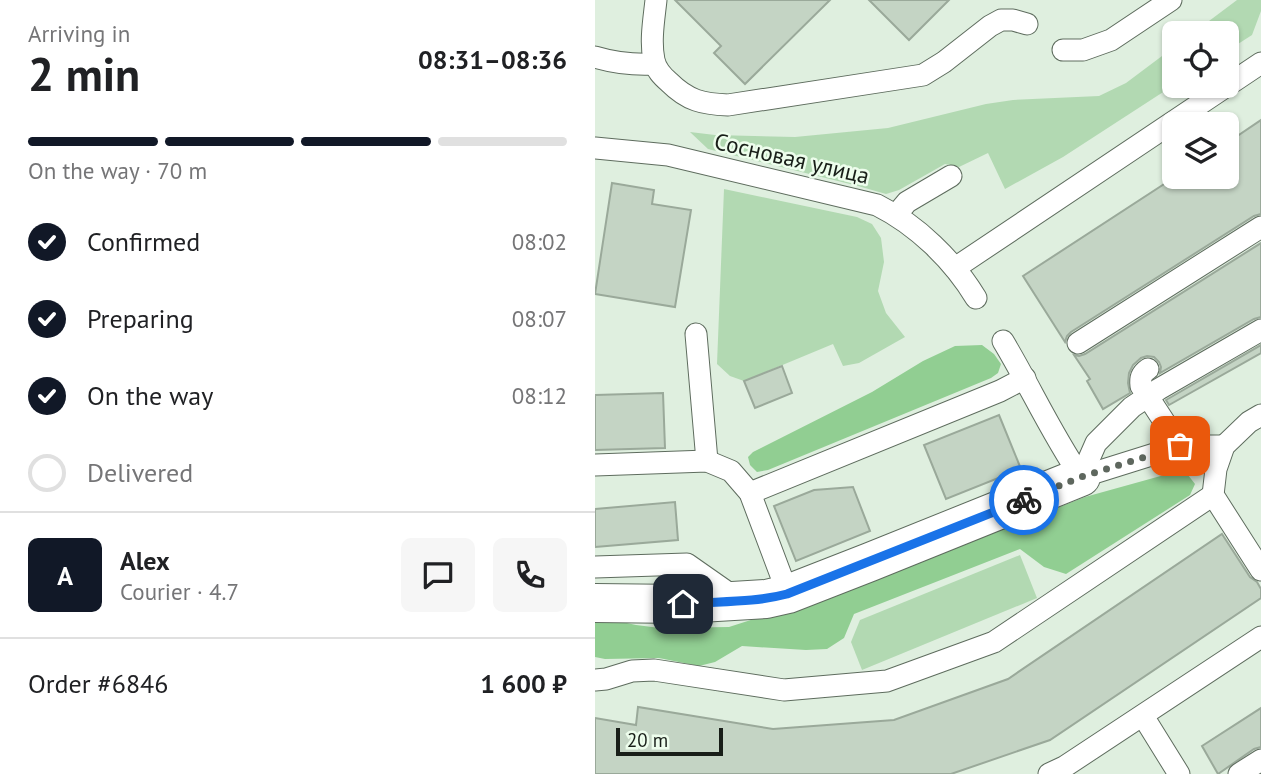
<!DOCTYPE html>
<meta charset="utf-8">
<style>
body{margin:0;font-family:"PT Sans",sans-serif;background:#f6f6f6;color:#202124;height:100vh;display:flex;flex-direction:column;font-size:26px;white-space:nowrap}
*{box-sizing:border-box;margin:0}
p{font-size:23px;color:#757577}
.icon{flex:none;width:38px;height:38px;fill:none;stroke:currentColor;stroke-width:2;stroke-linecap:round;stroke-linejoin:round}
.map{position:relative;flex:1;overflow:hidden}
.side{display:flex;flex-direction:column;background:#fff;width:595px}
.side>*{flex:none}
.fabs{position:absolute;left:567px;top:21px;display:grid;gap:14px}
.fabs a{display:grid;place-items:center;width:77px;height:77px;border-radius:10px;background:#fff;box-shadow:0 2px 5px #0004;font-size:35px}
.scale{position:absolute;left:21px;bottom:18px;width:107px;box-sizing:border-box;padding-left:7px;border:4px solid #181e18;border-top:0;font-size:19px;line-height:24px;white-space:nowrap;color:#181e18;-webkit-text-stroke:5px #edfdec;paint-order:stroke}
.pin{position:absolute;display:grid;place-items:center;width:60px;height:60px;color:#fff;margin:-30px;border-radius:14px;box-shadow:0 4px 10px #0006}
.courier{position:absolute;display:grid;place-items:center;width:70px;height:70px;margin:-35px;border:5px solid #1a73e8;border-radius:50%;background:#fff;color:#222;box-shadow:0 2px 9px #0007}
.summary em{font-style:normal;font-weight:700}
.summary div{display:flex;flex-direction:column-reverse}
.summary{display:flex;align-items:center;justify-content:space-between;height:119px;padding:0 28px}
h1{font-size:46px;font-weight:700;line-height:52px}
.bar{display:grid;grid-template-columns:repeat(4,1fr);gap:10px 7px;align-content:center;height:84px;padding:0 28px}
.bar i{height:9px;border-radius:5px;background:#e0e0e0}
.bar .current{background:#111827}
.bar p{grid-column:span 4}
.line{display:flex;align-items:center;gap:18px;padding:0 28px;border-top:2px solid #e0e0e0}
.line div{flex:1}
.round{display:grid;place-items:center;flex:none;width:74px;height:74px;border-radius:10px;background:#f6f6f6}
ol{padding:0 28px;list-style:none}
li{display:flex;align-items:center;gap:21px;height:77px}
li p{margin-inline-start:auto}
li .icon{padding:7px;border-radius:50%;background:#111827;color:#fff;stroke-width:4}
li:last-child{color:#757577}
li i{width:38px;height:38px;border:4px solid #e0e0e0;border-radius:50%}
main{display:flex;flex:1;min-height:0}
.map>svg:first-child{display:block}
</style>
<main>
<section class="side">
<div class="summary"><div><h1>2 min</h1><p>Arriving in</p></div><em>08:31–08:36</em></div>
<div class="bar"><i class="current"></i><i class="current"></i><i class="current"></i><i></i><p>On the way · 70 m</p></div>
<ol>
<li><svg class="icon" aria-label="check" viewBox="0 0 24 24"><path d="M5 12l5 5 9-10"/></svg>Confirmed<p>08:02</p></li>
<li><svg class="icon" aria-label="check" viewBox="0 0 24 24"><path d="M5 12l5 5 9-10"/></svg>Preparing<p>08:07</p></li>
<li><svg class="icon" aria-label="check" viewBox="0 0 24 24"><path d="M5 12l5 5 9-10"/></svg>On the way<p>08:12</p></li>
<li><i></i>Delivered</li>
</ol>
<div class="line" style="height:126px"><b class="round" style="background:#111827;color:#fff">A</b><div><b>Alex</b><p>Courier · 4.7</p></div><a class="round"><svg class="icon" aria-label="chat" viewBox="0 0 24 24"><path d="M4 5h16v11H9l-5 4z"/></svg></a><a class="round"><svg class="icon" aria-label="phone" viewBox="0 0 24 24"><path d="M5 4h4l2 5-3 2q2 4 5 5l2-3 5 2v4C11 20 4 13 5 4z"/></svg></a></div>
<div class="line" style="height:91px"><div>Order #6846</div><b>1 600 ₽</b></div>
</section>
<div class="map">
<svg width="666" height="774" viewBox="0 0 666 774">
<rect width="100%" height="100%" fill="#dfefdf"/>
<g fill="#b2d9b2">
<path d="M642,0H666V11L657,35L632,51V33H598Z"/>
<path d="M579,47V85L468,157L410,189L393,153L364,167L350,164L304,190L291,194L263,186L113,149L95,132L120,135L200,137L293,128L391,104L418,100L504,96L531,83Z"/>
<path d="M129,189L262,217L277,224L286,238L289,262L283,291L291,313L310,337L264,363L248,366L238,344L149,381L135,376L122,364Z"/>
<path d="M425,555L442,598L267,670L256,642L265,620Z"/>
</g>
<g fill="#91ce92">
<path d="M387,345L399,354L406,364L403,373L396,378L173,470L162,472L155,465L153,457L158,452L277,392L328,361L360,346Z"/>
<path d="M580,472L593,475L600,484L595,495L471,574L449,567L425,549L259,614L249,638L232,649L211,650L147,646L120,662L104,666L64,658L10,659L0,657V616L41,625L65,628L134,627L264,585L490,497Z"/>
</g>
<g fill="#c4d4c4" stroke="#9aa99a" stroke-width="2">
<path d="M80,0H235L150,84L119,53L126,46Z"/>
<path d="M274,0H354L314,40Z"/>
<path d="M666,120V214L659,216L476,332L472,336L470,342L428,276L580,177H632V143Z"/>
<path d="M17,183L59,190L57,204L96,210L80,307L0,294Z"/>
<path d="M666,243V317L659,319L565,373L566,367L564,362L559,357L552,356L546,358L538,365L534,373L533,383L535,393L508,409L492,381L495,379L479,355L484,356L490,354Z"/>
<path d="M666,345V353L574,405L571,400Z"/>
<path d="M187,366L197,393L160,408L149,381Z"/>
<path d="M68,393L70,448L0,450V395Z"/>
<path d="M404,415L426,469L351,499L329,445Z"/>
<path d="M258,487L275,531L201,561L179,506L219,490Z"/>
<path d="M80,502L83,540L0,547V509Z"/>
<path d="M627,534L655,577L662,582L666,589V598L455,740L356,774H0V718L41,725L43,707L178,729L299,720L413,679Z"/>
<path d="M666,708V747L659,749L623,774L607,746Z"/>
</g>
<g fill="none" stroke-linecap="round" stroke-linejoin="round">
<g stroke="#5e6c5e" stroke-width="23">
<g id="lane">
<path d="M61,0C59,19 55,41 59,60C61,70 67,76 74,82C93,101 108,104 133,105L328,75L349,62L395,26L406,20H418L432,24"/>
<path d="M468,50H488L516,40L576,0"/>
<path d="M0,57C20,63 39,65 59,64"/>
<path d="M0,148L73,155L282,205C322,225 358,260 381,298"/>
<path d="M301,215L312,202L356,176"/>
<path d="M360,268L666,63"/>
<path d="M101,334L112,461"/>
<path d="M408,341C435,386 456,433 486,477"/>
<path d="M483,343L666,227"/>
<path d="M553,369C546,374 545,378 546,386L585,446"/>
<path d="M666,415L654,422L629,446L621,469L618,495L666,570"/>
<path d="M0,465L112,461L136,471L155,493L193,594"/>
<path d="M486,477L501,443L537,407L564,389L666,330"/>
<path d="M486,477L585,446H629"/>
<path d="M155,493L405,391L430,378"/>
<path d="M0,567L92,564L142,599"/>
<path d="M0,680L11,679L37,671L59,670L189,690L292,681L399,642L618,495"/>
<path d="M548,716L584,774"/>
<path d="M454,774L469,767L666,637"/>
<path d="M644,774L666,760"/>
</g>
</g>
<g stroke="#5e6c5e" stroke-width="40">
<path id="street" d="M0,603L88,604L171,599L193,594L275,562L486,477"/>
</g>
<use href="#lane" stroke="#fff" stroke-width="21"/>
<use href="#street" stroke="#fff" stroke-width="38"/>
</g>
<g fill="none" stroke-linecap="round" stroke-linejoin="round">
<path stroke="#5e675e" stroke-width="7" stroke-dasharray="0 12.6" d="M429,500L486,477L585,446"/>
<path stroke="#1a73e8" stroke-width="9" d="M88,604C124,601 158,603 192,594L429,500"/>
</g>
<g text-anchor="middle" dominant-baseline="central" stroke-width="5" stroke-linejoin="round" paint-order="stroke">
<g font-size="23" fill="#181e18" stroke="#edfdec">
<text transform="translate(197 158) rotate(13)">Сосновая улица</text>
</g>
</g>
</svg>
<div class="fabs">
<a><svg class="icon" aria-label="locate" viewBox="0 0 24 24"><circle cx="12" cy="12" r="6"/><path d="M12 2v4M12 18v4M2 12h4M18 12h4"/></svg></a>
<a><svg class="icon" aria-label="layers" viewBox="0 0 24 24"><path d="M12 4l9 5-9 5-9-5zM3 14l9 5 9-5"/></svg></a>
</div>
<div class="scale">20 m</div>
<div class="pin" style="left:585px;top:446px;background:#ea580c"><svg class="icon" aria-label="bag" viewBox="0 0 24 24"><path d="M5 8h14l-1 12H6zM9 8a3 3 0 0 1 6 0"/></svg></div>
<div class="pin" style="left:88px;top:604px;background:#1f2937"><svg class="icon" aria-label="home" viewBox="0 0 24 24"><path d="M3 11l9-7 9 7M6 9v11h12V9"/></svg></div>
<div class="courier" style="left:429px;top:500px"><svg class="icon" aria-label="bike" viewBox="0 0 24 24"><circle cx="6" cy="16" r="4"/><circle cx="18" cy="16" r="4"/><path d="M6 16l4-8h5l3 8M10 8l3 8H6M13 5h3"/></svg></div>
</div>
</main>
